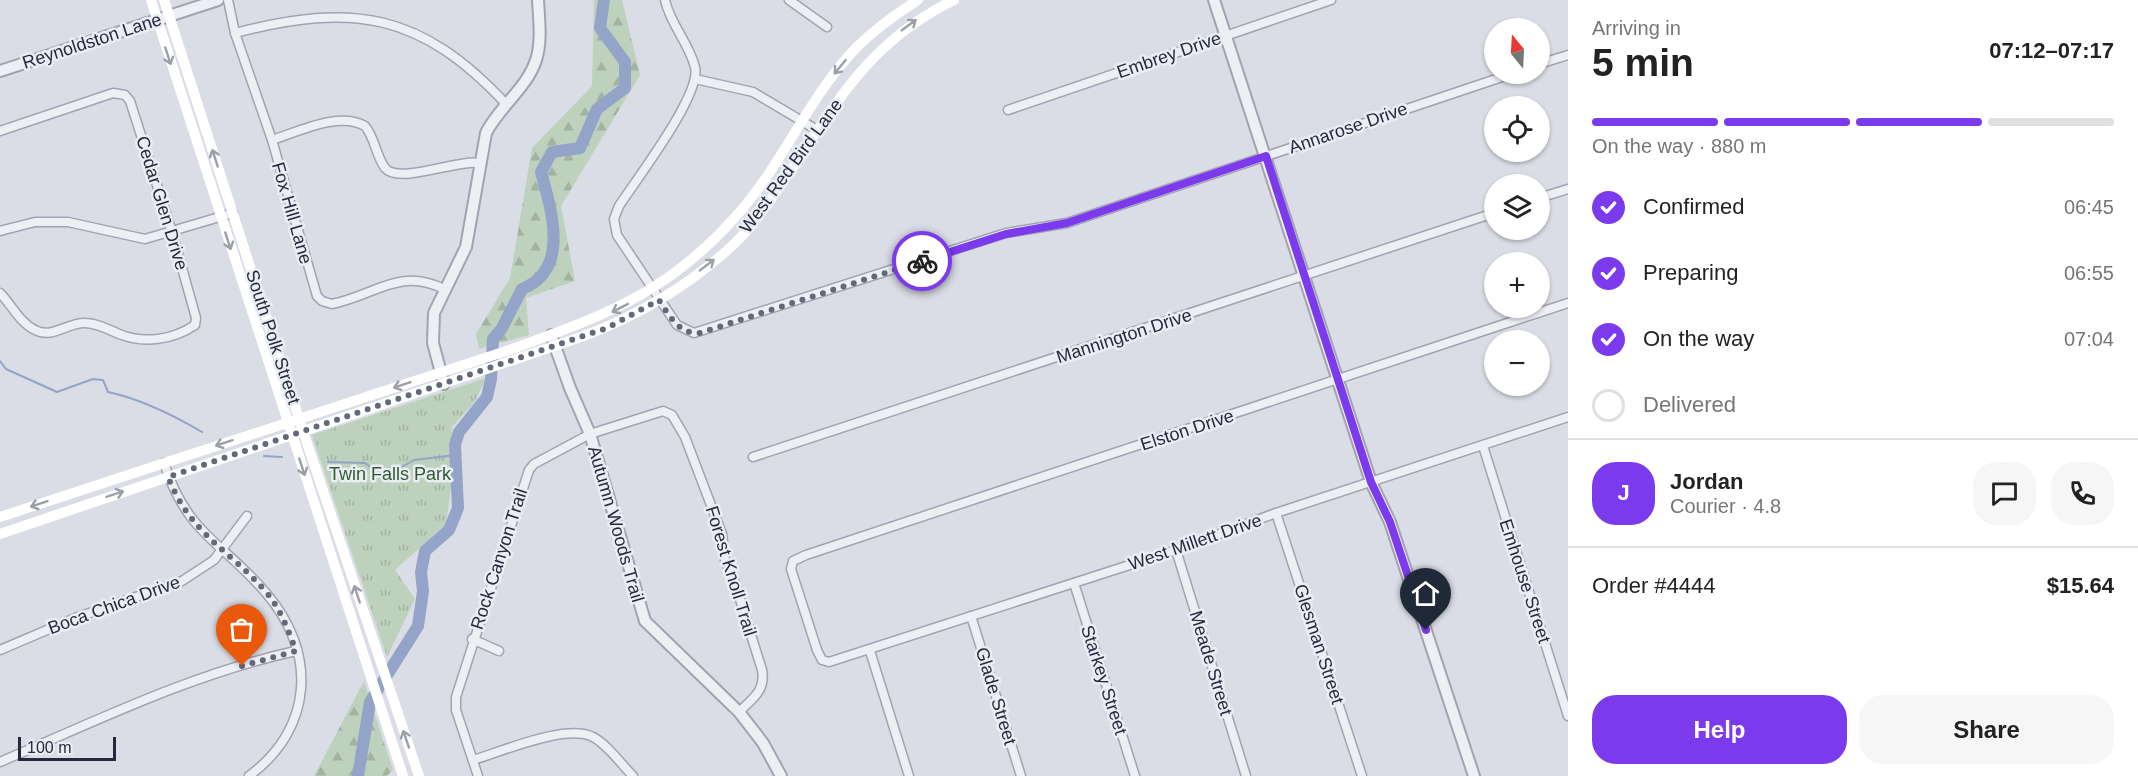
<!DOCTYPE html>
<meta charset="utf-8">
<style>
body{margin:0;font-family:Arial,sans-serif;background:#f6f6f6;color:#222;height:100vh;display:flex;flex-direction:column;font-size:22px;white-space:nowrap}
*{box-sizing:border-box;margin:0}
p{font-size:20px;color:#767676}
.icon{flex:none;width:33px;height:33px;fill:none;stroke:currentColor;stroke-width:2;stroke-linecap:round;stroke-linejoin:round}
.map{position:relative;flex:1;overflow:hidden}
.panel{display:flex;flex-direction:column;background:#fff;width:570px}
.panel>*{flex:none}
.needle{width:39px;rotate:342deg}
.buttons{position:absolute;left:1484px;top:18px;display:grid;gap:12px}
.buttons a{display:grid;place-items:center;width:66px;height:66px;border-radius:50%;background:#fff;box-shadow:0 2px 4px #0004;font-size:30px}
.scale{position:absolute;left:18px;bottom:15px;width:98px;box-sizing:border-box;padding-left:6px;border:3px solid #25293d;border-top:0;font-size:16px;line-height:21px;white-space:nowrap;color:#25293d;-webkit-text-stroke:4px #eaedf4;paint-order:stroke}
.pin{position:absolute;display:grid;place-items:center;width:51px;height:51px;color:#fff;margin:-62px -26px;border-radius:50% 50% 50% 0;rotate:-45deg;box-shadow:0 0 6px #0007}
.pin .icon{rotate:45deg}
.courier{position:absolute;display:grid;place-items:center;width:60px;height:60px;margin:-30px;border:4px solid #7c3aed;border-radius:50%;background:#fff;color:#222;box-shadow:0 2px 8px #0007}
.head em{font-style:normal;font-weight:700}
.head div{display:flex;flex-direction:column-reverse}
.head{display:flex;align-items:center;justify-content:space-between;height:102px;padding:0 24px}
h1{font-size:39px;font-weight:700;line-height:45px}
.bar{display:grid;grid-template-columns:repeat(4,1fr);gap:9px 6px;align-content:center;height:72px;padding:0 24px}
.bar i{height:8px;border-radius:4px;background:#e0e0e0}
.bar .on{background:#7c3aed}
.bar p{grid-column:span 4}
.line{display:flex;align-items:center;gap:15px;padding:0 24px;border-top:2px solid #e0e0e0}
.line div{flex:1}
.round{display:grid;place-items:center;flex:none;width:63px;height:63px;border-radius:24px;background:#f6f6f6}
ol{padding:0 24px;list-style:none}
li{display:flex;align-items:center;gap:18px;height:66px}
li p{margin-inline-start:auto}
li .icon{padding:6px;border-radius:50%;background:#7c3aed;color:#fff;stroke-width:4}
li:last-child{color:#767676}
li i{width:33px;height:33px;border:3px solid #e0e0e0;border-radius:50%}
.cta{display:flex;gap:12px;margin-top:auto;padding:12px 24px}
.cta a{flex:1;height:69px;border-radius:24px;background:#7c3aed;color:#fff;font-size:24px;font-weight:700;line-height:69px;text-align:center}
.cta a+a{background:#f6f6f6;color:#222}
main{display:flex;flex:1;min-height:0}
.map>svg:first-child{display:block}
</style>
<main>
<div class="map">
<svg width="1568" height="776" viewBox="0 0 1568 776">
<defs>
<pattern id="forest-firs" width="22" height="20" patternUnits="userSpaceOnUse" patternTransform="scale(1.5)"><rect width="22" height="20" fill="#bdd1bc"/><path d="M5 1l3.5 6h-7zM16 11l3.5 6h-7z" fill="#a2b3a2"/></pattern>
<pattern id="park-tufts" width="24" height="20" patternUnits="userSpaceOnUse" patternTransform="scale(1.5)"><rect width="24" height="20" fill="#bdd1bc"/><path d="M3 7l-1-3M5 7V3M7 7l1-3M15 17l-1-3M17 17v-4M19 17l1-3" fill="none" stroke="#a2b3a2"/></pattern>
</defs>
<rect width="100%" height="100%" fill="#dbdde6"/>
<g fill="url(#forest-firs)">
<path d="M594,0H622L640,75L561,206L575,281L526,298L529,335L479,349L476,334L510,278L532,148L592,86Z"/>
<path d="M364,681L393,770L387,776H314Z"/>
</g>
<path fill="url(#park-tufts)" d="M486,378L474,403L452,427L453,472L446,524L395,570L415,599L387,657L312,435Z"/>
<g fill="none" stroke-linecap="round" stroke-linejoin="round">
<g stroke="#94a3c8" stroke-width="2">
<path d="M0,361L6,369L57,392L93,379L103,380L108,392C141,399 173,415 202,432"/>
<path d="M264,456L282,457"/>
<path d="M328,462L365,463L373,469L400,468L414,460L456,455"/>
</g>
<path stroke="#94a3c8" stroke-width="12" d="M358,776L370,702L418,626L423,591L421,572L425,551L449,530L458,508L455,445L459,432L487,397L491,379L493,339L502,328L522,289C570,270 552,212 541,172L552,152L580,148L597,109L625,88V62L600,28L604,0"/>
<g stroke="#a1a3b0" stroke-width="11">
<g id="minor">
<path d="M228,0L235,33L272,140L317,296L322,301L332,304C376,295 399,267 444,289"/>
<path d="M665,0C670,24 689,43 695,67C702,94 636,180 619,206L614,219L617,235L677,325L694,333L1006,233L1067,223L1511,74"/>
<path d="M789,0L827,27"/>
<path d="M235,33C354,2 421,13 506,104"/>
<path d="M1539,64L1568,55"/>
<path d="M695,79L753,92L817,130"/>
<path d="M1008,110L1331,0"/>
<path d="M0,131L113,93L125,95L130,101L172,232L196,318L195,325C173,340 144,344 119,334C108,329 96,323 84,323C67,323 52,339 35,330C20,323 11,304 0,293"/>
<path d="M272,140C298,132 339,111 365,126C375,138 376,156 385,168C399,185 457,159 480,163"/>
<path d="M1539,198L1568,189"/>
<path d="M0,231L35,222H68L145,239L233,213"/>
<path d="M1568,303L806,555L793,561L791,569L817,650L822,660L829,662L1176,550L1276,513L1568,417"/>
<path d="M1483,446L1568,716"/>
<path d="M753,457L1494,213"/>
<path d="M164,463C188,536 222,541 266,593C317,652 314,728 249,776"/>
<path d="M1276,513L1362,776"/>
<path d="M1176,550L1246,776"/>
<path d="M1074,583L1135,776"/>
<path d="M971,616L1021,776"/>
<path d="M472,639L499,651"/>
<path d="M0,650L75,618L182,581L214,560L247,516"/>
<path d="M870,651L909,776"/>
<path d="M473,760C501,752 566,723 593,737C608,745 621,764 633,776"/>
<path d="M0,762C96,721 194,673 296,651"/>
<path d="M478,776L456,710V697L529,470L534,464L590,434L663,411L672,415L685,437L722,534L725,560L734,580L762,670C766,691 752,699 739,712"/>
</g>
</g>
<g stroke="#a1a3b0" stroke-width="14">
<g id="tertiary">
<path d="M1214,0L1371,482L1390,522L1474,776"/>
<path d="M0,71L218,0"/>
<path d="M551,335L570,388L590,434L645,621L739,712L763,743L781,776"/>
<path d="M444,384L433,343L434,313L466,247L486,133C499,107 527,88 536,60C542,42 539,19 538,0"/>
</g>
</g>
<use href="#minor" stroke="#eeeff5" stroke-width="8"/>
<use href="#tertiary" stroke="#eeeff5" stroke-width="10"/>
<g stroke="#fff" stroke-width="10">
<path d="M151,0L403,776"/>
<path d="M164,0L303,431L419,776"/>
<path d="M0,517L515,348C612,313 675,289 744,207C786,157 811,94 857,47C875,29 896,14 918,0"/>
<path d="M0,534L581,337C636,317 692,284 735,243C758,221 775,193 793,167C840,96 874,39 954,0"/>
</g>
</g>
<defs><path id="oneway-shaft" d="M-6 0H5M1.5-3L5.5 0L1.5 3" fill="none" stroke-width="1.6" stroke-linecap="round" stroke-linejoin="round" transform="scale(1.5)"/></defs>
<g stroke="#9d9fa8">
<use href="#oneway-shaft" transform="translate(909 25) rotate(-36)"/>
<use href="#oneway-shaft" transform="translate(168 56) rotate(72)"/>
<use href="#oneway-shaft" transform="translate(840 67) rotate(129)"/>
<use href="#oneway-shaft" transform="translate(215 158) rotate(-108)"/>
<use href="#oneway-shaft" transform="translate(228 241) rotate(72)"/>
<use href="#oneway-shaft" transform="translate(707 265) rotate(-37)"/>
<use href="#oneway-shaft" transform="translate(620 308) rotate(153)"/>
<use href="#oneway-shaft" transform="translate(402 385) rotate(162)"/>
<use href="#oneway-shaft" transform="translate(224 443) rotate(162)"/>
<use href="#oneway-shaft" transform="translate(302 467) rotate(72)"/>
<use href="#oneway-shaft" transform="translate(115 494) rotate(-18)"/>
<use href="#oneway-shaft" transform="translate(39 504) rotate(161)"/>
<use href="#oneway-shaft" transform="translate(357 594) rotate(-108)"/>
<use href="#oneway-shaft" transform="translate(406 739) rotate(-109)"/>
</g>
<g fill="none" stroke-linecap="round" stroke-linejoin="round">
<path stroke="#656878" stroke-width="6" stroke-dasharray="0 10.8" d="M242,666L296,651C288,630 281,610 267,593C230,550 191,535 168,477L607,328L659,300C669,315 679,335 700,333L922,261"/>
<path stroke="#7c3aed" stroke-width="8" d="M922,261L1006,234L1067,223L1266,156L1371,482L1390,522L1426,630"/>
</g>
<g text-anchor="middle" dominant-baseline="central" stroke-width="5" stroke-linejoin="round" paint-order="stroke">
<g font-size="18" fill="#25293d" stroke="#eaedf4">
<text transform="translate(92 41) rotate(-18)">Reynoldston Lane</text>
<text transform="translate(1169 55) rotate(-19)">Embrey Drive</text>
<text transform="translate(1348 128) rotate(-19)">Annarose Drive</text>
<text transform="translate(791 166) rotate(-54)">West Red Bird Lane</text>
<text transform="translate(162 203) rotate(73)">Cedar Glen Drive</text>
<text transform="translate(292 213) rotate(74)">Fox Hill Lane</text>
<text transform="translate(1124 336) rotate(-18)">Mannington Drive</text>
<text transform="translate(273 337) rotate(72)">South Polk Street</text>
<text transform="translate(1187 430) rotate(-18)">Elston Drive</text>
<text transform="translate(616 524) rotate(74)">Autumn Woods Trail</text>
<text transform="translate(1195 542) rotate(-19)">West Millett Drive</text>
<text transform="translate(499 559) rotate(-72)">Rock Canyon Trail</text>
<text transform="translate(731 571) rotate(73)">Forest Knoll Trail</text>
<text transform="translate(1525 581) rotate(72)">Emhouse Street</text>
<text transform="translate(114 605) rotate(-20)">Boca Chica Drive</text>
<text transform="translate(1319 644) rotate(72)">Glesman Street</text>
<text transform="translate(1211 663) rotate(73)">Meade Street</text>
<text transform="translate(1104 680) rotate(72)">Starkey Street</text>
<text transform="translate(996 696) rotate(73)">Glade Street</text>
</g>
<g font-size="18" fill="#325932" stroke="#eaedf4">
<text x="390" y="474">Twin Falls Park</text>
</g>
</g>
</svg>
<div class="buttons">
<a><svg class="needle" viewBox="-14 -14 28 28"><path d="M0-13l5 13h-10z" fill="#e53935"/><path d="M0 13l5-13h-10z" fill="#767676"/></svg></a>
<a><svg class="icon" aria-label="locate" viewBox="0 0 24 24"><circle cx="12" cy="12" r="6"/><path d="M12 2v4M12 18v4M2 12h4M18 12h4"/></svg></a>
<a><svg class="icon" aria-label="layers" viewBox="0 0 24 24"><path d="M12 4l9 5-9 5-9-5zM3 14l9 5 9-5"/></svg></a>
<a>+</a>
<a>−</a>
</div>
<div class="scale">100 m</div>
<div class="pin" style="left:242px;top:666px;background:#ea580c"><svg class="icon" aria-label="bag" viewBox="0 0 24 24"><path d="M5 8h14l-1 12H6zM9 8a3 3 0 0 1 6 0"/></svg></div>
<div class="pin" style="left:1426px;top:630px;background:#1f2937"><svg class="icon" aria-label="home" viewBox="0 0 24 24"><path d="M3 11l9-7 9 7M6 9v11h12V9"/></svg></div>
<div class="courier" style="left:922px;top:261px"><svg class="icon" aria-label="bike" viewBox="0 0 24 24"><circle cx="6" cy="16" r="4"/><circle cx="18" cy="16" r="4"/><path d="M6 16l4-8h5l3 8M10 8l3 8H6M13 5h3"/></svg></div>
</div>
<section class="panel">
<div class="head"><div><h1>5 min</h1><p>Arriving in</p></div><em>07:12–07:17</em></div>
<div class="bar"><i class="on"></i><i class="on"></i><i class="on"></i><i></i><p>On the way · 880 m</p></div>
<ol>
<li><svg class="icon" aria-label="check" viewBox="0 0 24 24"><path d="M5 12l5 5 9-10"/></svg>Confirmed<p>06:45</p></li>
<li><svg class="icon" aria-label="check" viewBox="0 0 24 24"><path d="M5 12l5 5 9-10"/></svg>Preparing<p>06:55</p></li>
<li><svg class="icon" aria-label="check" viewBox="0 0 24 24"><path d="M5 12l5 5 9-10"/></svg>On the way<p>07:04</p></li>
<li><i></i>Delivered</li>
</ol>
<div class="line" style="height:108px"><b class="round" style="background:#7c3aed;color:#fff">J</b><div><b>Jordan</b><p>Courier · 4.8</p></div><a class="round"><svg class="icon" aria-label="chat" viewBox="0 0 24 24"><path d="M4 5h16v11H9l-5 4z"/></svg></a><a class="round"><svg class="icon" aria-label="phone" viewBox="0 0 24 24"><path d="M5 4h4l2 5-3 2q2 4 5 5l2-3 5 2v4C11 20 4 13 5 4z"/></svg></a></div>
<div class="line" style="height:78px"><div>Order #4444</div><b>$15.64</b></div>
<div class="cta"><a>Help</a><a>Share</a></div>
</section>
</main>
